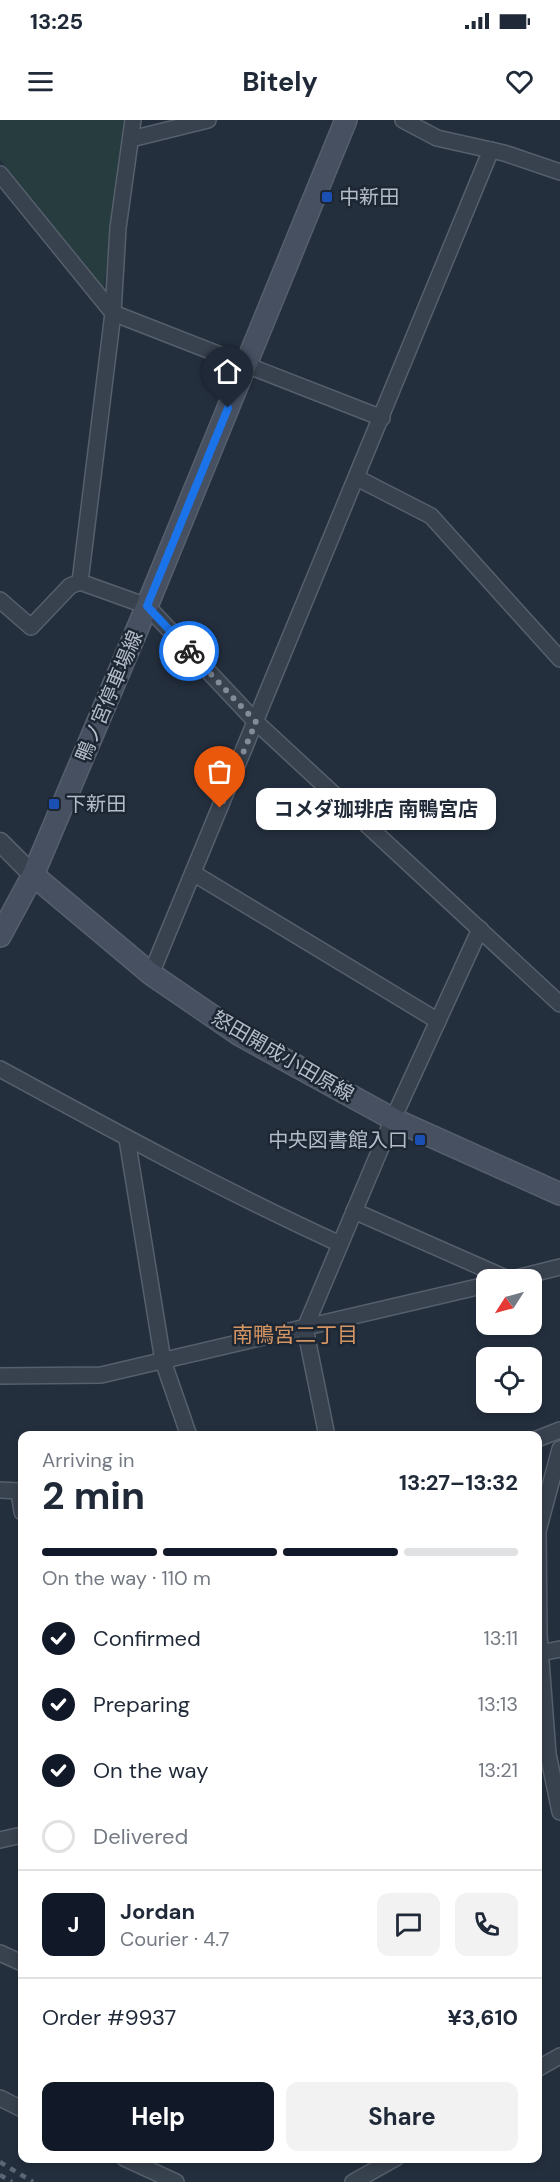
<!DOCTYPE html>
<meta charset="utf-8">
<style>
body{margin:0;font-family:"DM Sans","Noto Sans JP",sans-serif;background:#f2f2f3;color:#1f2937;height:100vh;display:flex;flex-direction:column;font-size:22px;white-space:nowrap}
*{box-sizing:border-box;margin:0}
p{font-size:20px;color:#747a83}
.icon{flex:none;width:33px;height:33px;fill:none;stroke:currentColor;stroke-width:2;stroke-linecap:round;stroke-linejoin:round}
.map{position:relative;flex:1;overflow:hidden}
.side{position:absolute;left:18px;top:1311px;width:524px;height:732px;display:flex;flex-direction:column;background:#fff;border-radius:12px;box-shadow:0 3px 9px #0003}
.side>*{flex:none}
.needle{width:39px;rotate:234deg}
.buttons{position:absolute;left:476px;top:1149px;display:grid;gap:12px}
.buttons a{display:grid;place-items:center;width:66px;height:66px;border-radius:12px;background:#fff;box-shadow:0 3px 9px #0003;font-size:30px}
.pin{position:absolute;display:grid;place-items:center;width:51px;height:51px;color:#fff;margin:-62px -26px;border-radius:50% 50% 50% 0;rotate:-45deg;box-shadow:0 0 6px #0007}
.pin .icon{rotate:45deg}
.courier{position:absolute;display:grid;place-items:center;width:60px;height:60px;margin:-30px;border:4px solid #1a73e8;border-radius:50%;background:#fff;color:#222;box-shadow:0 2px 8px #0007}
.bubble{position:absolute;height:42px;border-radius:12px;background:#fff;box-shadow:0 3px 9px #0003;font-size:20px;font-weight:700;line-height:42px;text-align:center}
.summary em{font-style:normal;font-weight:700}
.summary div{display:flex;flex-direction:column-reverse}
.summary{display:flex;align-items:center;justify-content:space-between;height:102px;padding:0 24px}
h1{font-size:39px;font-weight:700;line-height:45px}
.bar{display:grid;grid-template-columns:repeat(4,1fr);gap:9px 6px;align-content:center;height:72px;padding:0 24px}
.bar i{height:8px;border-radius:4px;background:#e0e1e3}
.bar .on{background:#111827}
.bar p{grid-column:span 4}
.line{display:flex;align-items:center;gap:15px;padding:0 24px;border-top:2px solid #e0e1e3}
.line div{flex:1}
.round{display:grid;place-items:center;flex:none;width:63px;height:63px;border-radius:12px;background:#f2f2f3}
ol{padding:0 24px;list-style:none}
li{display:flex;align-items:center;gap:18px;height:66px}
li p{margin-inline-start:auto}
li .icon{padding:6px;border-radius:50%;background:#111827;color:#fff;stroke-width:4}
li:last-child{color:#747a83}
li i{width:33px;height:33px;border:3px solid #e0e1e3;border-radius:50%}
.action{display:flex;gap:12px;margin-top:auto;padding:12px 24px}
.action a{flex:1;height:69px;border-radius:12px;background:#111827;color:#fff;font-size:24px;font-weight:700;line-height:69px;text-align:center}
.action a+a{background:#f2f2f3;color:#1f2937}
.status{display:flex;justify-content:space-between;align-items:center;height:42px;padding:0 30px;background:#fff;direction:ltr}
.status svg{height:16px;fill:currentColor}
header{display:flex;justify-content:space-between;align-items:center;height:78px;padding:0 24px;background:#fff;font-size:27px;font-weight:700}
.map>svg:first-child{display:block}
</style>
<div class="status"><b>13:25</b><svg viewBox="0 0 49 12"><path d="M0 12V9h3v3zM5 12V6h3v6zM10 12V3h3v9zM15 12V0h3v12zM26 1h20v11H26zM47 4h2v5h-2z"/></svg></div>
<header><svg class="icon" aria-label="menu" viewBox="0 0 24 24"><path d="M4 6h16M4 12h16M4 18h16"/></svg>Bitely<svg class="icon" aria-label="heart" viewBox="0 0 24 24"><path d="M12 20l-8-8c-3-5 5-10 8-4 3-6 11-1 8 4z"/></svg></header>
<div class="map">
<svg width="560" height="2062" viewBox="0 0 560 2062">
<rect width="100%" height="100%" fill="#242f3e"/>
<path fill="#263c3f" d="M0,0H124L104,168L0,40Z"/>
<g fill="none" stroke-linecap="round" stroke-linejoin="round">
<g stroke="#565f6c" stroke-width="18">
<g id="minor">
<path d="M133,0L118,108L113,193L80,462L147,486L256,602L560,884"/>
<path d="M403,0L437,18L504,33L560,52"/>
<path d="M131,19L208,0"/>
<path d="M0,54L113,193L382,298"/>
<path d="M357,358L431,396L560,539"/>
<path d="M0,480L31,507L70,466L80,462"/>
<path d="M193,753L438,901"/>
<path d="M151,854L491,30"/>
<path d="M0,949C112,1010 224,1071 340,1124"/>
<path d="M127,1019L163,1241L189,1316"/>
<path d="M354,1091L508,1159"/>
<path d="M508,1160L560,1147"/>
<path d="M0,1256L101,1255L486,1165"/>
<path d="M327,1316L305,1208L393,999L480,809"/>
<path d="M537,1319L560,1310"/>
<path d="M560,1329L538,1411L539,1514L548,1634L560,1692"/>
<path d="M0,1370L19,1371"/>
<path d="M22,1371H19L22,1392"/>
<path d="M540,1533L560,1529"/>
<path d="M0,1720L22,1715"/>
<path d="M0,1833L22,1843"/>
<path d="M537,1949L560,1936"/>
<path d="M0,1978L22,1989"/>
<path d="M124,2038L176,2062"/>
<path d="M353,2062L396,2038"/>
</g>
</g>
<g stroke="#565f6c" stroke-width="21">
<path id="tertiary" d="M0,722L33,755"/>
</g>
<g stroke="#565f6c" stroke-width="24">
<g id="secondary">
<path d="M33,755L151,854L240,915L393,999L560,1074"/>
<path d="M0,816L33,755L147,486L346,0"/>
</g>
</g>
<use href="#minor" stroke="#38414e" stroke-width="15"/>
<use href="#tertiary" stroke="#38414e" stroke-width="18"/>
<use href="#secondary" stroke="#465061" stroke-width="21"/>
<g stroke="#5a6575" stroke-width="4.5" stroke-dasharray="6 6" stroke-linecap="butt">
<path d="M0,2042L33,2062"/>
<path d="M0,2055L12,2062"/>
</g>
</g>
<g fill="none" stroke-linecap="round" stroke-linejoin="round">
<path stroke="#828b98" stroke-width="6" stroke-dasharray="0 10.8" d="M189,531L256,602L220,688"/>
<path stroke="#1a73e8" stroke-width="8" d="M189,531L147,486L228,288"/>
</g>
<g fill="#1a4fb4" stroke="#1d2633" stroke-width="2">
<rect x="321" y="71" width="12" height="12" rx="3"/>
<rect x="48" y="678" width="12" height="12" rx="3"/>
<rect x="414" y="1014" width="12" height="12" rx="3"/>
</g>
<g text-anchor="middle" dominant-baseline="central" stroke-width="5" stroke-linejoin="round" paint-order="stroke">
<g font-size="20" fill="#b4bcc9" stroke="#1d2633" text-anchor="start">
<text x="339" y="77">中新田</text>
<text x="66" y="684">下新田</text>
<text x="408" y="1020" text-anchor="end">中央図書館入口</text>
</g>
<g font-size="20" fill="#b4bcc9" stroke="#1d2633">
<text transform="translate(109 576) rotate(-67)">鴨ノ宮停車場線</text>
<text transform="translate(283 936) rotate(30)">怒田開成小田原線</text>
</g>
<g font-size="21" fill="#d59563" stroke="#1d2633">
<text x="295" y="1215">南鴨宮二丁目</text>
</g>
</g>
</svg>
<div class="buttons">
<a><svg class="needle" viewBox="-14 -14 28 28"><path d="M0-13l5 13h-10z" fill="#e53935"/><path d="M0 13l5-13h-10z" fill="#747a83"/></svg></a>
<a><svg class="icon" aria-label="locate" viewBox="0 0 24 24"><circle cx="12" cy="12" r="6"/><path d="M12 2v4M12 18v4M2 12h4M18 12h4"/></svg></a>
</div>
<div class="pin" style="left:220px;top:688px;background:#ea580c"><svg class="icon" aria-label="bag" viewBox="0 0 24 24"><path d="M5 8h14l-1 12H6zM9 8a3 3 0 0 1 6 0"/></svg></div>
<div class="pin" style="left:228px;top:288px;background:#1f2937"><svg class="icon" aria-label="home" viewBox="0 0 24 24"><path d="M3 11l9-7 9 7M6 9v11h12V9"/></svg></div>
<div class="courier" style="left:189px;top:531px"><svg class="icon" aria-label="bike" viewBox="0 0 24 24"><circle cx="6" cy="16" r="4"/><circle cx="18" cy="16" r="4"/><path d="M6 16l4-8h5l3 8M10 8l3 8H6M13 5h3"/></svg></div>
<div class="bubble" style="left:256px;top:668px;width:240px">コメダ珈琲店 南鴨宮店</div>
<section class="side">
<div class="summary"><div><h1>2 min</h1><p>Arriving in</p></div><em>13:27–13:32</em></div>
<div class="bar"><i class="on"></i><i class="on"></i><i class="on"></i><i></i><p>On the way · 110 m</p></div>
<ol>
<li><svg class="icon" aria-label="check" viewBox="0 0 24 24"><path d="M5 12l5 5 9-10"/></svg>Confirmed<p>13:11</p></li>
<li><svg class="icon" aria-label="check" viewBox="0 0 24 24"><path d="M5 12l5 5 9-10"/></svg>Preparing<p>13:13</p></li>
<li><svg class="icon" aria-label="check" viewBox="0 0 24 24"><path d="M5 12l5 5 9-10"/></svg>On the way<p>13:21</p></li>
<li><i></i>Delivered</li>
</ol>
<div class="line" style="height:108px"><b class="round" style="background:#111827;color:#fff">J</b><div><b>Jordan</b><p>Courier · 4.7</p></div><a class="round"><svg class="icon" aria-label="chat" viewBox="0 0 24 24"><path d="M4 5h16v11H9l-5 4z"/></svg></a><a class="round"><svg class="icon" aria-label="phone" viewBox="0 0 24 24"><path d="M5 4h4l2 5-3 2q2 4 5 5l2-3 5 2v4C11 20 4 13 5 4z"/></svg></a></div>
<div class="line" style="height:78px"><div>Order #9937</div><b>¥3,610</b></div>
<div class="action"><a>Help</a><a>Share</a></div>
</section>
</div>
